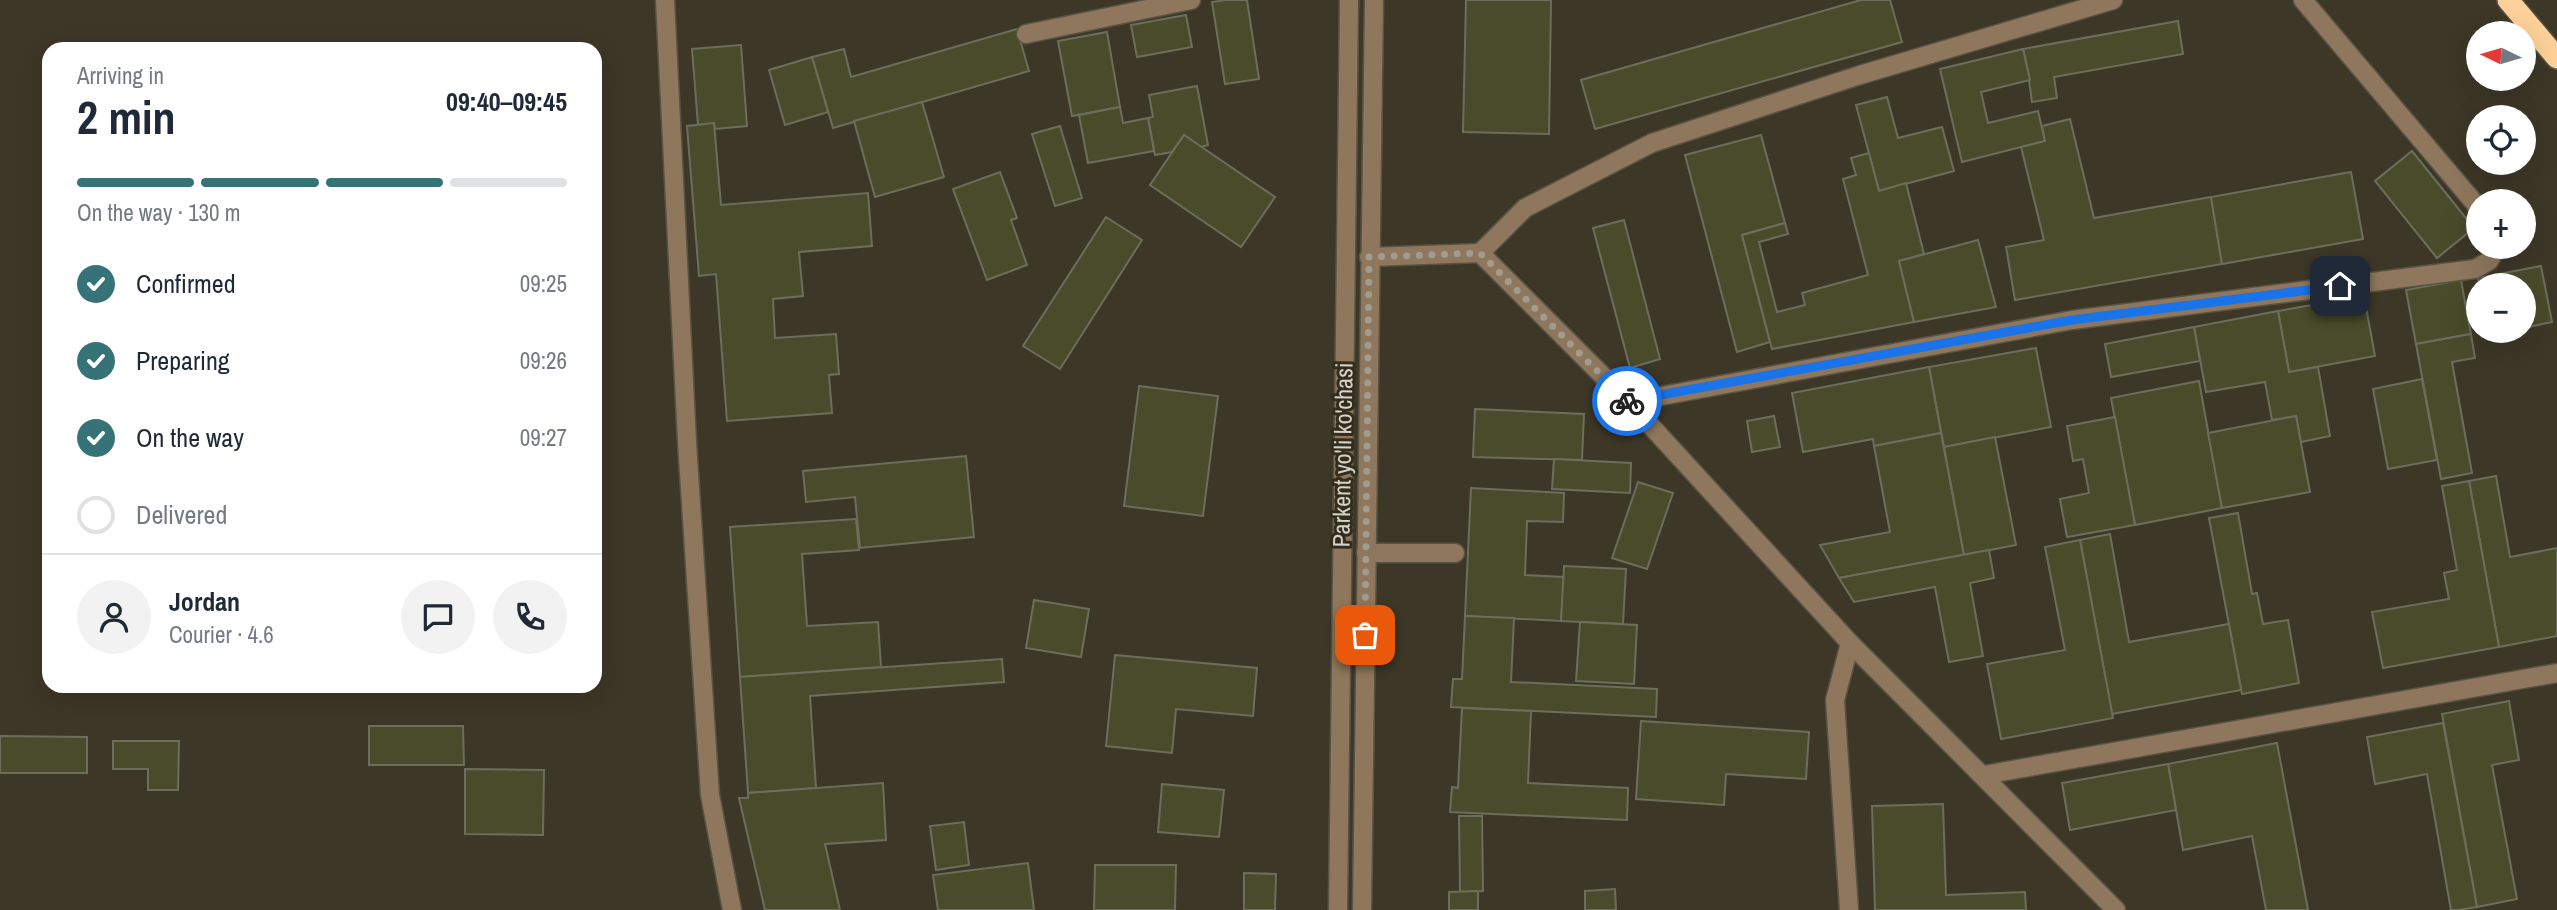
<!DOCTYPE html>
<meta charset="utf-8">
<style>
body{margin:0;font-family:"Archivo Narrow",sans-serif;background:#f2f2f3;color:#1f2937;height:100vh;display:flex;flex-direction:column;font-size:26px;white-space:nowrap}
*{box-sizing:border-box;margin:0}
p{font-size:23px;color:#747a83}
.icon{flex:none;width:38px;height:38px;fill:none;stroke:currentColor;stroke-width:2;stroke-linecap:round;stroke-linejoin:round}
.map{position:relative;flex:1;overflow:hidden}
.sheet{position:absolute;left:42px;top:42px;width:560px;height:651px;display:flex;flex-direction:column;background:#fff;border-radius:21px;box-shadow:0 7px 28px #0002}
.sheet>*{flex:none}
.needle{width:46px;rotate:275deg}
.fabs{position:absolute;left:2466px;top:21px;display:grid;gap:14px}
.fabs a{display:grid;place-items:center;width:70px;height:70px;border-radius:50%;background:#fff;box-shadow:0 7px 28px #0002;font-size:35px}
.pin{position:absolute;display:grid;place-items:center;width:60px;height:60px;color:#fff;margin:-30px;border-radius:14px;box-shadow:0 4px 10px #0006}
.courier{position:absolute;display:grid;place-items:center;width:70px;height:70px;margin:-35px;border:5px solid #1a73e8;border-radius:50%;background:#fff;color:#222;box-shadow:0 2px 9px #0007}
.headline em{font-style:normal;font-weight:700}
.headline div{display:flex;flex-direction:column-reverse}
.headline{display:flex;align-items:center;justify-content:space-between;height:119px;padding:0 35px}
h1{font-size:46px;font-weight:700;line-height:52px}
.bar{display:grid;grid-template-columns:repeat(4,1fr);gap:10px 7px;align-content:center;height:84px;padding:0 35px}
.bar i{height:9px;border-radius:5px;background:#e0e1e3}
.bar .selected{background:#367379}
.bar p{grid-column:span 4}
.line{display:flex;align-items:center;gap:18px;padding:0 35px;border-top:2px solid #e0e1e3}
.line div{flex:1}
.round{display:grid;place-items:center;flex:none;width:74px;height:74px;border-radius:37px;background:#f2f2f3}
ol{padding:0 35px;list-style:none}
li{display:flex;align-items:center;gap:21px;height:77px}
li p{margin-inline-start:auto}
li .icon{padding:7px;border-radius:50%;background:#367379;color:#fff;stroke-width:4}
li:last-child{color:#747a83}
li i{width:38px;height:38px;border:4px solid #e0e1e3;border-radius:50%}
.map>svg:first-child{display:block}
</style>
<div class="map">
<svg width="2557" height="910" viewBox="0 0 2557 910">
<rect width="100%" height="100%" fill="#3d3727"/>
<g fill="#494b2b" stroke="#6c6e5c" stroke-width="2">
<path d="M1226,0H1247L1259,79L1225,84L1212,2Z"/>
<path d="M1466,0H1551L1549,134L1463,132Z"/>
<path d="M1861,0H1890L1902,42L1595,129L1581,80Z"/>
<path d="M1186,15L1192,47L1137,57L1131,25Z"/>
<path d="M2178,21L2183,54L2054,77L2057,98L2032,102L2029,80H2030L2023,49Z"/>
<path d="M1017,29L1029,71L833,128L812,57L844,49L851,77Z"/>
<path d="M1107,32L1120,107L1072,116L1058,41Z"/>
<path d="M741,45L747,126L715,129L714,123L698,125L692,49Z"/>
<path d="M2023,49L2030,80L1981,92L1988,123L2038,111L2045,141L1962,162L1940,69Z"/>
<path d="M812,57L828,112L785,125L769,70Z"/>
<path d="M1197,86L1208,145L1201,147L1184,135L1172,152L1155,155L1148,118L1153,117L1149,95Z"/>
<path d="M1887,97L1898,138L1942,127L1954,171L1879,191L1856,105Z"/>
<path d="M922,102L944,177L875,197L854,121Z"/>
<path d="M1120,107L1123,123L1148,118L1154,151L1088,163L1079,115Z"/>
<path d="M2070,119L2094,218L2211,197L2222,264L2015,300L2006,247L2044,240L2021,147L2045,141L2042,126Z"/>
<path d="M714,123L721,205L868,193L872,246L799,252L803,296L773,299L775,338L836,334L839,374L829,375L832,413L727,421L716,274L699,276L687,126Z"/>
<path d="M1060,126L1082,198L1055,206L1032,134Z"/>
<path d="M1184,135L1275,197L1241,247L1150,185Z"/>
<path d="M1761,135L1785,223L1742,235L1770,342L1737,352L1685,155Z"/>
<path d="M2412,151L2474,228L2437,258L2375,181Z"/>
<path d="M1869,153L1879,191L1906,183L1924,254L1899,261L1914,322L1772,349L1742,235L1785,223L1788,234L1759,242L1777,312L1805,305L1802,293L1868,275L1843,179L1856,175L1851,158Z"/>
<path d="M1000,172L1017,218L1011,220L1027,265L987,280L953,189Z"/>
<path d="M2351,172L2363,239L2222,264L2211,197Z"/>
<path d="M1106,217L1142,240L1060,369L1023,346Z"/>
<path d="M1624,220L1660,359L1630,368L1593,228Z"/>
<path d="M1978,240L1996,307L1914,322L1899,261Z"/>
<path d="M2541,266L2552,322L2524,328V285H2479L2478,278Z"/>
<path d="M2461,280L2471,334L2416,344L2406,290Z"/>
<path d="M2364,296L2375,356L2289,372L2278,311Z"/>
<path d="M2278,311L2289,372L2318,367L2330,436L2301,442L2296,416L2272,420L2265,382L2206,392L2194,327Z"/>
<path d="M2194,327L2200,361L2111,377L2105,344Z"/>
<path d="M2471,334L2475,358L2452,362L2472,473L2441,479L2416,344Z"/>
<path d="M2036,348L2051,427L1944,447L1929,367Z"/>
<path d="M1929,367L1941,433L1874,446L1873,439L1803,452L1792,393Z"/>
<path d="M2422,379L2437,460L2388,469L2373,389Z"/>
<path d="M2199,381L2222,508L2135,525L2111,398Z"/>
<path d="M1139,386L1218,396L1203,516L1124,506Z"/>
<path d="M1475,409L1584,414L1582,460L1473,457Z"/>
<path d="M1774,416L1780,447L1752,452L1747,421Z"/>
<path d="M2296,416L2310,492L2222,508L2208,433Z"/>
<path d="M2115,417L2135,525L2067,537L2060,499L2089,493L2083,459L2073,461L2067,426Z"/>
<path d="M1941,433L1964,555L1839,578L1820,545L1890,532L1874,446Z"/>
<path d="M1995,437L2016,545L1964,555L1944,447Z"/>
<path d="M966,456L974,537L860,548L855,497L806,502L803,471Z"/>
<path d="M1554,459L1631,463L1630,493L1552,489Z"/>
<path d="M2496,476L2510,557L2557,548V636L2499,647L2469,481Z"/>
<path d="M2469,481L2499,647L2383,668L2372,612L2449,599L2444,573L2457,570L2442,486Z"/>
<path d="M1638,482L1673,493L1647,569L1612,558Z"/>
<path d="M1471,488L1564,493L1563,522L1527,521L1525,575L1564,577L1561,621L1465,616Z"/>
<path d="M2238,513L2252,594L2257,593L2263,624L2288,620L2299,683L2242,694L2209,518Z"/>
<path d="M856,519L859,550L802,554L807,626L878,622L881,667L740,677L730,527Z"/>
<path d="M2110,534L2129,642L2229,624L2241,690L2112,714L2080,540Z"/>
<path d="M2080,540L2113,718L2001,739L1987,664L2065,650L2045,547Z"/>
<path d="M1989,550L1994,578L1970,583L1983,656L1949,662L1935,587L1854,602L1839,578Z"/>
<path d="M1564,566L1626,569L1623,624L1561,621Z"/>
<path d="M1034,600L1089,609L1081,657L1026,648Z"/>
<path d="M1465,616L1514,618L1511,682L1657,689L1656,717L1451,707L1453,679H1462Z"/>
<path d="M1580,622L1637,625L1634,684L1576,681Z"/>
<path d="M1115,655L1257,668L1253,716L1176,709L1172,753L1106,746Z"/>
<path d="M1002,659L1004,682L810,696L816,788L748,793L740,677Z"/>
<path d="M2509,701L2519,760L2492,765L2517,899L2477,907L2442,714Z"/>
<path d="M1462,708L1531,711L1528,783L1628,788L1627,820L1450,812L1452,787L1458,788Z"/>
<path d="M1641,721L1809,732L1806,779L1726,774L1724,805L1636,799Z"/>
<path d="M2443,723L2477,907L2459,910H2451L2427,774L2375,784L2367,737Z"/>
<path d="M369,726H463L464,765H369Z"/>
<path d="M0,736L87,737V773H0Z"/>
<path d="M113,741H179L178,790H148V769H113Z"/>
<path d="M2277,743L2308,910H2266L2252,836L2183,850L2168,764Z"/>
<path d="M2168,764L2176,810L2070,830L2062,783Z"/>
<path d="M465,769L544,770L543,835L465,834Z"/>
<path d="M883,783L886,840L825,844L840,910H765L739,798H748V793Z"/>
<path d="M1162,784L1224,790L1219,837L1158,832Z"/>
<path d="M1943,804L1946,895L2025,892L2026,910H1875L1872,806Z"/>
<path d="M1459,816H1482L1483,891L1460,892Z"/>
<path d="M964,822L969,865L936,870L930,826Z"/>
<path d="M1028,863L1034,910H938L933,875Z"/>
<path d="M1095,865H1176L1175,910H1094Z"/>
<path d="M1244,873L1276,874L1275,910H1244Z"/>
<path d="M1615,889L1616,910H1585V891Z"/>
<path d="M1478,891V910H1449V892Z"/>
</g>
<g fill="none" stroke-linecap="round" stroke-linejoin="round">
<g stroke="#595344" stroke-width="21">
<g id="minor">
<path d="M665,0L687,442L710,795L732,910"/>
<path d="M2303,0L2478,207"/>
<path d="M1026,34L1191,0"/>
<path d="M1480,253L1525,208L1652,143L1860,75L2113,0"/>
<path d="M1369,257L1480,253L1629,402L1850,643L2116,910"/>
<path d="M1629,402L2072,320L2475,269L2489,261L2497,247"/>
<path d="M1366,553H1455"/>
<path d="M1984,775L2557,673"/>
<path d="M1338,910L1349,0"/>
<path d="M1362,910L1374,0"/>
<path d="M1849,910L1835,700L1850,643"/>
</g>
</g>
<g stroke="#595344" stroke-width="24">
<path id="highway" d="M2508,0L2557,58"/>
</g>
<use href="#minor" stroke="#8e775c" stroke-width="18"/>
<use href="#highway" stroke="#fed19a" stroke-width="21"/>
</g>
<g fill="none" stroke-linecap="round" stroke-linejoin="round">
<path stroke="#a09c90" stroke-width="7" stroke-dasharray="0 12.6" d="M1365,635L1369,257L1480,253L1627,401"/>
<path stroke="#1a73e8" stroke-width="9" d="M1627,401L2072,320L2340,286"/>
</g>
<g text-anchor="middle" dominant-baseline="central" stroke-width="6" stroke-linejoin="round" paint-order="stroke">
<g font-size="24" fill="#d6d3c9" stroke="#322d1d">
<text transform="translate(1342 455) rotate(-89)">Parkent yo'li ko'chasi</text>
</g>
</g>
</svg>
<div class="fabs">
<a><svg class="needle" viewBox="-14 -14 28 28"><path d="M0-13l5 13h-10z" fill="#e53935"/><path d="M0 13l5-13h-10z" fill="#747a83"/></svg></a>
<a><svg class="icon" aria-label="locate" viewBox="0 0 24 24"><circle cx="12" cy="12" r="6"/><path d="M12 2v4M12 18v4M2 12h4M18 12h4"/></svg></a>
<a>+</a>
<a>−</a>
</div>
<div class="pin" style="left:1365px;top:635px;background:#ea580c"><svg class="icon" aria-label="bag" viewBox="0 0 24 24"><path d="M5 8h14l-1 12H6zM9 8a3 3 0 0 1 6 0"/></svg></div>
<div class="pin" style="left:2340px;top:286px;background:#1f2937"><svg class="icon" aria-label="home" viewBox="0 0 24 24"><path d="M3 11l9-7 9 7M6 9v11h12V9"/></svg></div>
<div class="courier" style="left:1627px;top:401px"><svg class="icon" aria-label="bike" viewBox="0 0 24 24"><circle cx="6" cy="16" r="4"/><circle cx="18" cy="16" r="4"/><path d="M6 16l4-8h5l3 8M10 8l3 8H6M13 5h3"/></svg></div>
<section class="sheet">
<div class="headline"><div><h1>2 min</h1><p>Arriving in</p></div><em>09:40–09:45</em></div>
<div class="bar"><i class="selected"></i><i class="selected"></i><i class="selected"></i><i></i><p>On the way · 130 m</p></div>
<ol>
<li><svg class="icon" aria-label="check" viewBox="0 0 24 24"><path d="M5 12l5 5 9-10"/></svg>Confirmed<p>09:25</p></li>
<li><svg class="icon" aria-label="check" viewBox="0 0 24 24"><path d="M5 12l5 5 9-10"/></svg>Preparing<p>09:26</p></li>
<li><svg class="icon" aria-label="check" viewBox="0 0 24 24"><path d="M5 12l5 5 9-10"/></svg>On the way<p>09:27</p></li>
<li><i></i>Delivered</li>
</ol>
<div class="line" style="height:126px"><a class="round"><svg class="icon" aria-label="person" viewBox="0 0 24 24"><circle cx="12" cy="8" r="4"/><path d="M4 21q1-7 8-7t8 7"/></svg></a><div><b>Jordan</b><p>Courier · 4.6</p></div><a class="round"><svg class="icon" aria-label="chat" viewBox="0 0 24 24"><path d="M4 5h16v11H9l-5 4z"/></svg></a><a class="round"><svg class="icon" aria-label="phone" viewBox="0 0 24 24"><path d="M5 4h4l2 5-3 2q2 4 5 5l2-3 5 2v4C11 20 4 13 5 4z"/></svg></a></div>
</section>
</div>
